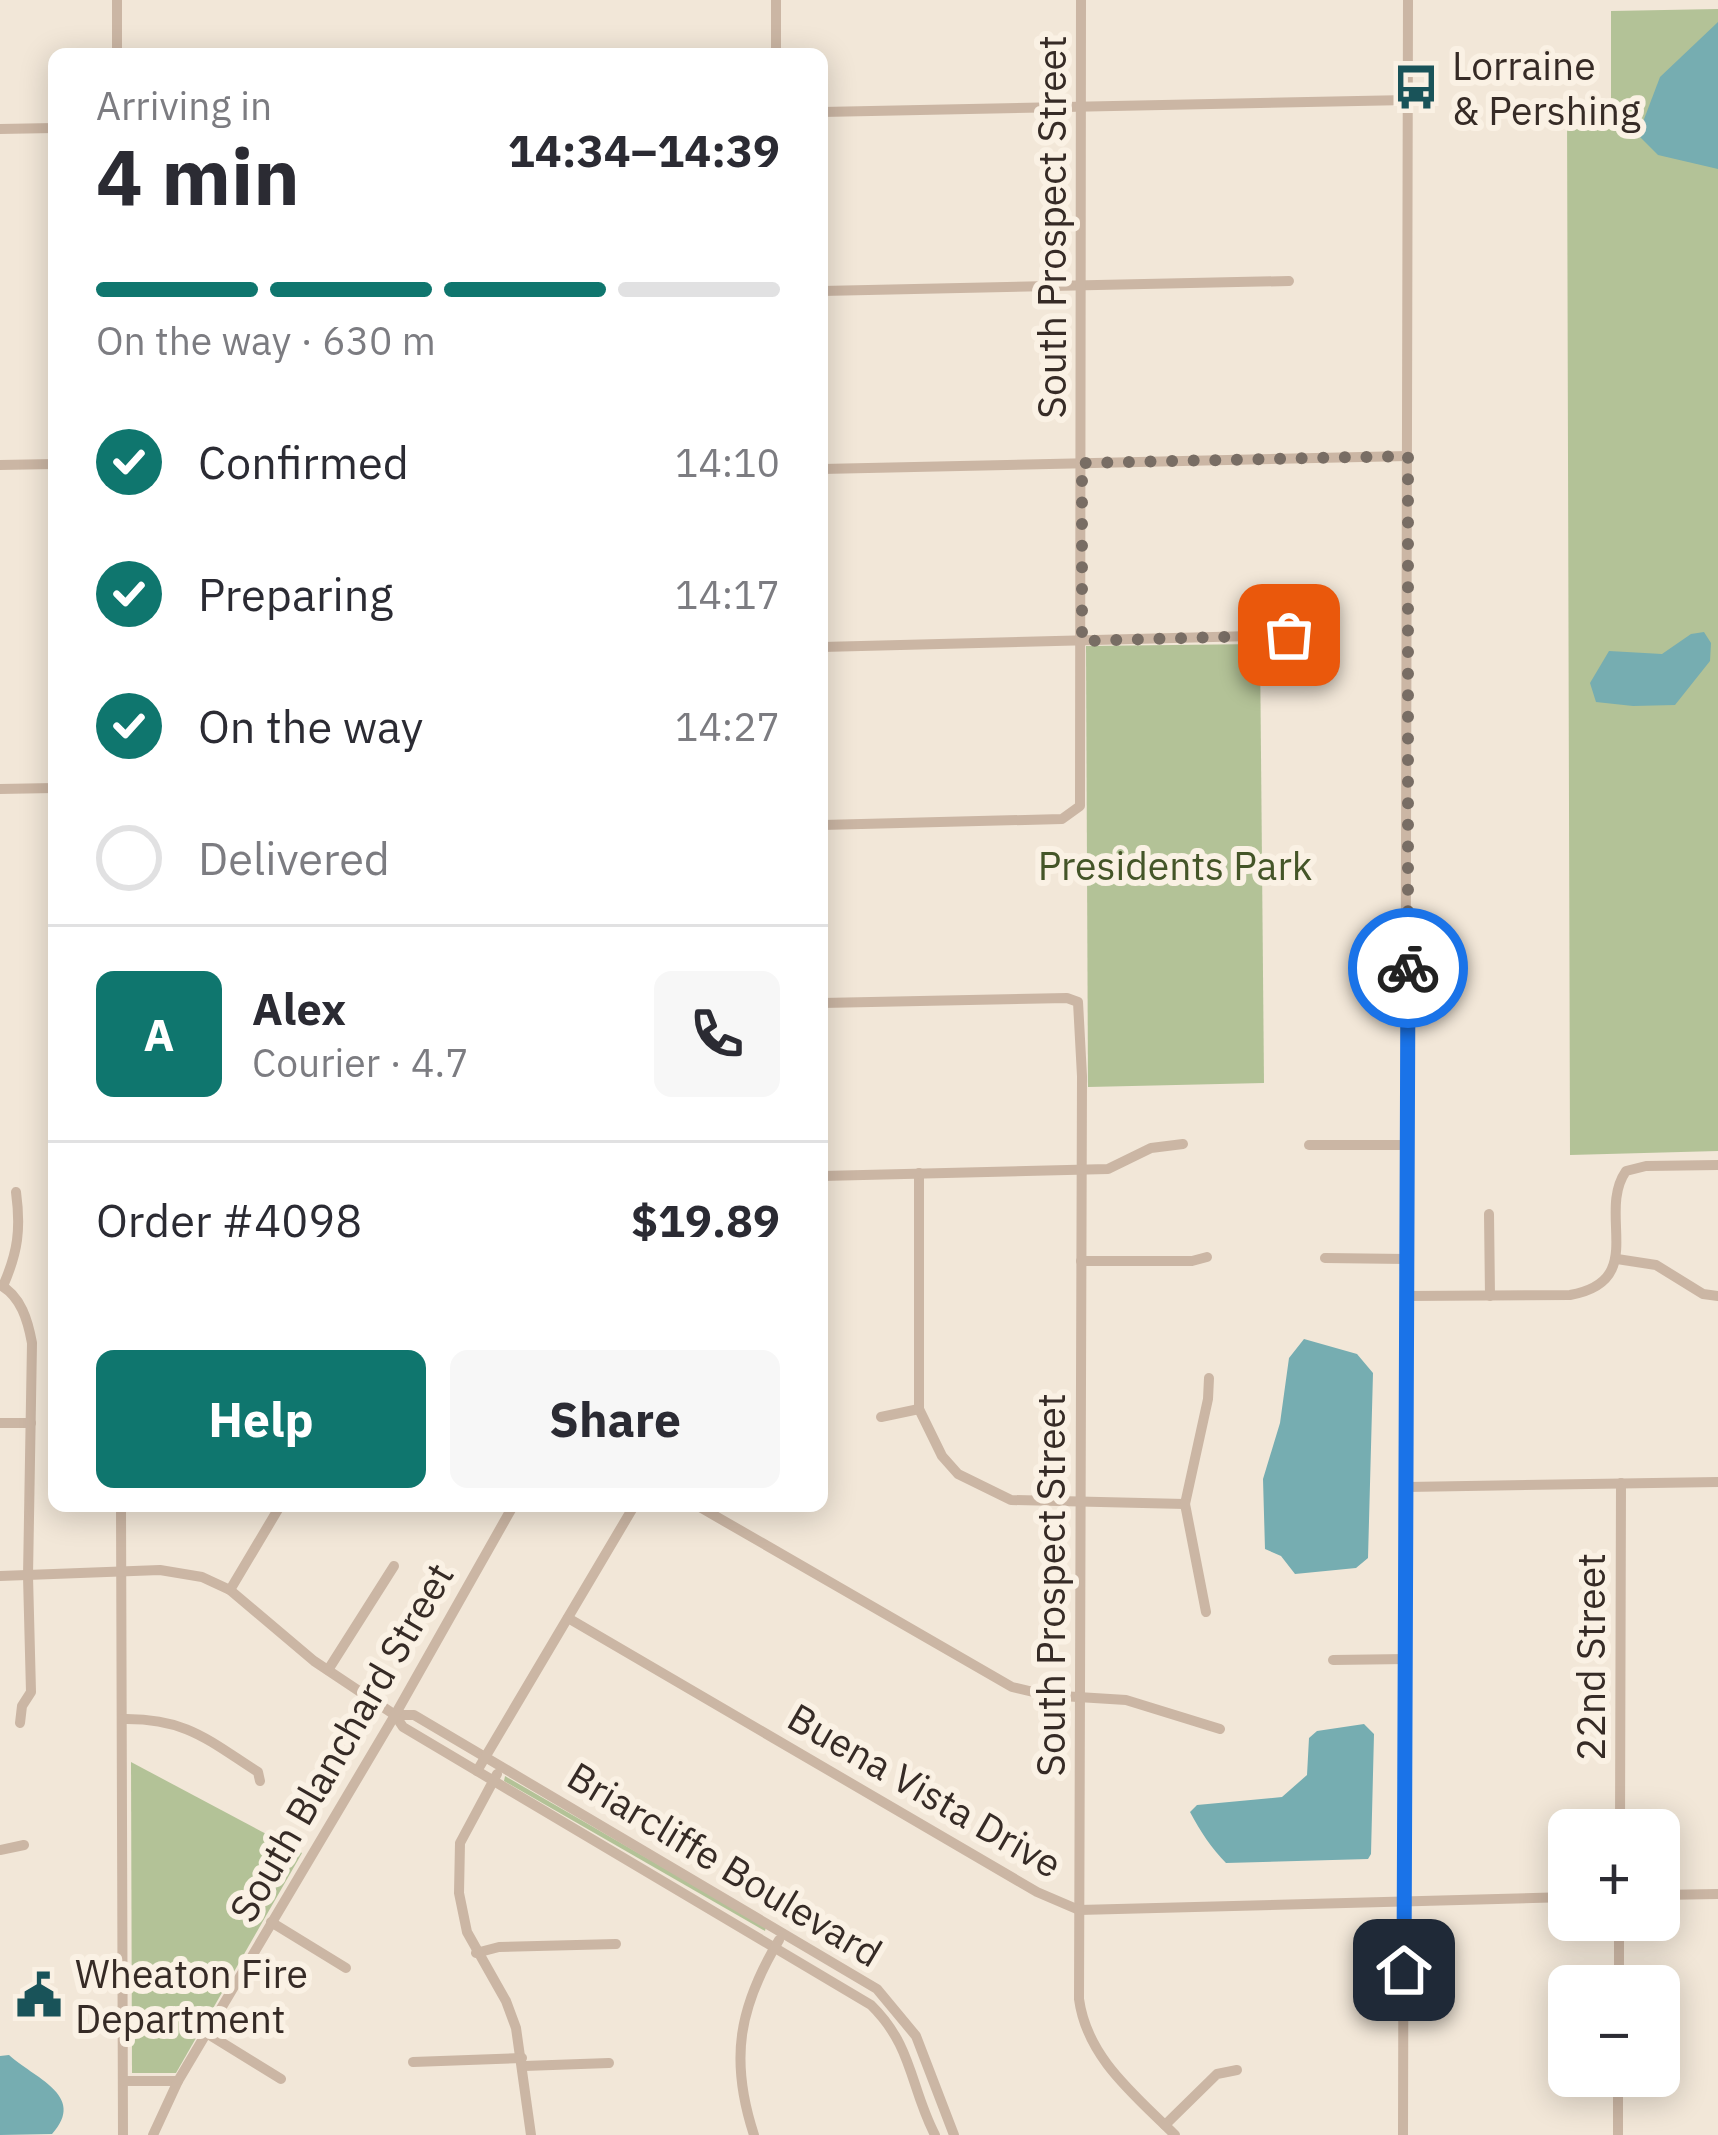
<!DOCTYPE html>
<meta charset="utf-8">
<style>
body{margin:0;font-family:"IBM Plex Sans",sans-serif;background:#f7f7f7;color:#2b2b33;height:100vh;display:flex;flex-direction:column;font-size:45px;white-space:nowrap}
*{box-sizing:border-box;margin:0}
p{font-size:39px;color:#7c7c81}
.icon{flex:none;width:66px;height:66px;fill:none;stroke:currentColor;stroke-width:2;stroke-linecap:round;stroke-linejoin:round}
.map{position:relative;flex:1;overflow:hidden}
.drawer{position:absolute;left:48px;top:48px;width:780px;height:1464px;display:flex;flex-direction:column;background:#fff;border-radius:18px;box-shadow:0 6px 30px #0003}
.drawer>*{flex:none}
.tools{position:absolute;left:1548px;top:1809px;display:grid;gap:24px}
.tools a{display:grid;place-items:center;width:132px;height:132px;border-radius:18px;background:#fff;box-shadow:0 6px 30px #0003;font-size:60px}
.pin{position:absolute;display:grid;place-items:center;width:102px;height:102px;color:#fff;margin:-51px;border-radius:24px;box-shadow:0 6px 18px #0006}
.courier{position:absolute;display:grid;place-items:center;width:120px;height:120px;margin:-60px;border:9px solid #1a73e8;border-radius:50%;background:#fff;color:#222;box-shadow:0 3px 15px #0007}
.summary em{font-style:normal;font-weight:800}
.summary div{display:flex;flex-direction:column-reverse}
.summary{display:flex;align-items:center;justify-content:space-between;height:204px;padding:0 48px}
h1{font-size:78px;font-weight:800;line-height:90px}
.bar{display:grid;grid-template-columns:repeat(4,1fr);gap:18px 12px;align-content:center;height:144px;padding:0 48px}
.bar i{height:15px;border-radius:9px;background:#e1e1e2}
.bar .on{background:#0f766e}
.bar p{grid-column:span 4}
.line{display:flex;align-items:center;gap:30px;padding:0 48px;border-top:3px solid #e1e1e2}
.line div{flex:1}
.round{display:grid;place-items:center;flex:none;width:126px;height:126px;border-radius:18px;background:#f7f7f7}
ol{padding:0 48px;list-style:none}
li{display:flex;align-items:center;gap:36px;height:132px}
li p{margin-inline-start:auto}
li .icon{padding:12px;border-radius:50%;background:#0f766e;color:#fff;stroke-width:4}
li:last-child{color:#7c7c81}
li i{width:66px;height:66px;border:6px solid #e1e1e2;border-radius:50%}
.button{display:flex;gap:24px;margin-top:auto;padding:24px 48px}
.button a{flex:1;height:138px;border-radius:18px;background:#0f766e;color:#fff;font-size:48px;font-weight:800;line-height:138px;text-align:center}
.button a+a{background:#f7f7f7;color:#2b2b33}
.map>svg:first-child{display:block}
</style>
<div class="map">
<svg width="1718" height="2135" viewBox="0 0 1718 2135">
<rect width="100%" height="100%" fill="#f2e7d8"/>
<g fill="#b3c297">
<path d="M1718,9V1151L1570,1155L1567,109L1611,108V11Z"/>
<path d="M1260,644L1264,1083L1088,1087L1086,646Z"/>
<path d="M131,1762L302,1853L176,2073H132Z"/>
<path d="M505,1776L766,1927L765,1931L504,1781Z"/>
</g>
<g fill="#76adb1">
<path d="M1718,22V169L1658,155L1638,135L1660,77Z"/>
<path d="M1704,632L1711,643L1710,661L1675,705L1633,706L1596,702L1590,683L1609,651L1662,654L1691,634Z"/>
<path d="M1304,1339L1357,1354L1373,1373L1368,1558L1356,1568L1295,1574L1281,1556L1265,1549L1263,1479L1280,1423L1289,1358Z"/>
<path d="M1364,1724L1374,1734L1371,1854L1368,1859L1226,1863C1212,1849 1200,1831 1190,1812L1197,1805L1282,1797L1307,1775L1309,1738L1317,1731Z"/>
<path d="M9,2055C32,2077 88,2095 52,2134L0,2135V2056Z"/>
</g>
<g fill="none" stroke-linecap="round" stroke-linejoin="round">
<g stroke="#cbb6a4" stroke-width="10">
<path d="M117,0V54"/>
<path d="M776,54V0"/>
<path d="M822,112L1408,100"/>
<path d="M0,129L54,128"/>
<path d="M822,291L1289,281"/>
<path d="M0,465L54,464"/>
<path d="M822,469L1408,456"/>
<path d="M822,647L1289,635"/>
<path d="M0,789L54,788"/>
<path d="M822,825L1062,819L1080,806L1081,0"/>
<path d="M822,1003L1067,998L1078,1002L1082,1076L1079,1999C1087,2058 1135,2095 1175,2135"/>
<path d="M1309,1145H1407"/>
<path d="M919,1173V1409L942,1456L958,1474L1011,1500L1185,1504"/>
<path d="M822,1176L1108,1169L1151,1148L1183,1144"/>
<path d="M1489,1214L1490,1296"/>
<path d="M1325,1258L1406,1259"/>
<path d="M1617,1259L1656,1265L1703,1294L1718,1296"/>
<path d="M1081,1261H1192L1207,1257"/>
<path d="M0,1285C21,1296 28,1321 32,1343L28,1576L31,1692L22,1706L20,1723"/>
<path d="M3,1286C18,1252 21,1229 16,1192"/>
<path d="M1406,1296L1570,1295C1649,1281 1596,1214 1626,1171L1646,1166L1718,1165"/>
<path d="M881,1417L919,1409"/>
<path d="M0,1423H31"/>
<path d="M1407,1487L1718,1482"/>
<path d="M1185,1504L1208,1399L1209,1378"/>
<path d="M1185,1504L1206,1612"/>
<path d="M121,1506L123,2135"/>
<path d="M698,1506L1012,1687L1046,1695L1126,1700L1220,1729"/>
<path d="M0,1576L160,1570L202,1577L230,1590L314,1661L395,1715L403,1727L871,2005C913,2046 910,2087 935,2135"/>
<path d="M230,1590L280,1506"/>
<path d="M568,1618L1037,1892L1079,1910L1569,1897"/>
<path d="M1333,1660L1406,1659"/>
<path d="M328,1670L394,1566"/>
<path d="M395,1715H414L877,1989L916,2036L954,2135"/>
<path d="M123,1719C186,1718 208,1740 258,1772L260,1781"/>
<path d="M477,1771L634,1506"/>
<path d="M497,1774L460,1843L459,1893L467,1932L506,2001L516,2028L531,2135"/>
<path d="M1620,1830L1621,1483"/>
<path d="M0,1850L24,1845"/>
<path d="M1659,1895L1718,1894"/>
<path d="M271,1922L346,1968"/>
<path d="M476,1953L499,1947L616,1944"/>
<path d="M1619,1986V1920"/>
<path d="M208,2034L281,2079"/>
<path d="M413,2062L522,2058"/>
<path d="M524,2066L609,2063"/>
<path d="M1618,2076V2135"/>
<path d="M124,2081H178"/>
<path d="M1165,2125L1217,2074L1237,2070"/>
<path d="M153,2135L178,2081L395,1715L513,1506"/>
<path d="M754,2135C729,2059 739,2007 779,1940"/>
<path d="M1403,2135L1408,0"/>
</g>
</g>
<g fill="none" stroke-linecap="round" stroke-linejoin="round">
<path stroke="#786d64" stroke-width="12" stroke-dasharray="0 21.6" d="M1289,635L1082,641V463L1408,456V968"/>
<path stroke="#1a73e8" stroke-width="15" d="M1404,1970L1408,968"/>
</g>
<defs>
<g id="bus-bare" transform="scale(3.6)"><path d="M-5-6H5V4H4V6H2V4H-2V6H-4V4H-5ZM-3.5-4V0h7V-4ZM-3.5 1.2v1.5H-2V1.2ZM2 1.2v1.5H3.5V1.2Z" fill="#195359" stroke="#faf1e4" stroke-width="2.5" paint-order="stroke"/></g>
<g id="civic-bare" transform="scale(3.6)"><path d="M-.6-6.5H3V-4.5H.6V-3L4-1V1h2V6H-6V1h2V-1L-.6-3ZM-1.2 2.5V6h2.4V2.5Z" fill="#195359" stroke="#faf1e4" stroke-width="2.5" paint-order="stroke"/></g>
</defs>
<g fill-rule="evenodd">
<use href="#bus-bare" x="1416" y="87"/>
<use href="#civic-bare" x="39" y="1995"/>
</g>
<g text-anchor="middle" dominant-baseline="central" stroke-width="12" stroke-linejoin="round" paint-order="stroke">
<g font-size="39" fill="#362b26" stroke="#faf1e4" text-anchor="start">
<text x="1452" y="65">Lorraine<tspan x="1452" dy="45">&amp; Pershing</tspan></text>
<text x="75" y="1973">Wheaton Fire<tspan x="75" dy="45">Department</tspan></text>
</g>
<g font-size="39" fill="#362b26" stroke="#faf1e4">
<text transform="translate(1051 227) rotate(-90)">South Prospect Street</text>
<text transform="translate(1050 1585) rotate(-90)">South Prospect Street</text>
<text transform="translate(1590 1657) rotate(-90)">22nd Street</text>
<text transform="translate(341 1742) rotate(-60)">South Blanchard Street</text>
<text transform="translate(925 1790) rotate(30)">Buena Vista Drive</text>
<text transform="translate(725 1864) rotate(31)">Briarcliffe Boulevard</text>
</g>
<g font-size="39" fill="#445528" stroke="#faf1e4">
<text x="1175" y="865">Presidents Park</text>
</g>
</g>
</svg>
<div class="tools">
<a>+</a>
<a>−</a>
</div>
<div class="pin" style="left:1289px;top:635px;background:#ea580c"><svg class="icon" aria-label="bag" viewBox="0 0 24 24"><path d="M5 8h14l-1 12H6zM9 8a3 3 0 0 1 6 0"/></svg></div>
<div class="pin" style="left:1404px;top:1970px;background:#1f2937"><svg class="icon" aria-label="home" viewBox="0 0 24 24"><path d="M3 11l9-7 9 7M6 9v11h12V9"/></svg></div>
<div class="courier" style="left:1408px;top:968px"><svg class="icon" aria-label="bike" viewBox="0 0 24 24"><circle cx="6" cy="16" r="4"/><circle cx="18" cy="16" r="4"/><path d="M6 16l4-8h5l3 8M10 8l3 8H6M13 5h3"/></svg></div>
<section class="drawer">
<div class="summary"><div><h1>4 min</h1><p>Arriving in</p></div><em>14:34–14:39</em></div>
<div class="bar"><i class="on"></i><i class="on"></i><i class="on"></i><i></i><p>On the way · 630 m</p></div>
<ol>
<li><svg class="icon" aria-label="check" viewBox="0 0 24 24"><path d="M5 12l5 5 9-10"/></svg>Confirmed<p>14:10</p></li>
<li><svg class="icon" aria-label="check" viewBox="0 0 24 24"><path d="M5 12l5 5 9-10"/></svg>Preparing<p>14:17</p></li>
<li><svg class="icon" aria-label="check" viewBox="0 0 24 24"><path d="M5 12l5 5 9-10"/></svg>On the way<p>14:27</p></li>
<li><i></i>Delivered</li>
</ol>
<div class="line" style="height:216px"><b class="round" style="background:#0f766e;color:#fff">A</b><div><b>Alex</b><p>Courier · 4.7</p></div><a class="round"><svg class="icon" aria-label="phone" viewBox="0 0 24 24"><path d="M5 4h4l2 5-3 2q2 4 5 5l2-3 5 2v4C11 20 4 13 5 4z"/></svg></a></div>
<div class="line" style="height:156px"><div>Order #4098</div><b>$19.89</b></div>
<div class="button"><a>Help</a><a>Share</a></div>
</section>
</div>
